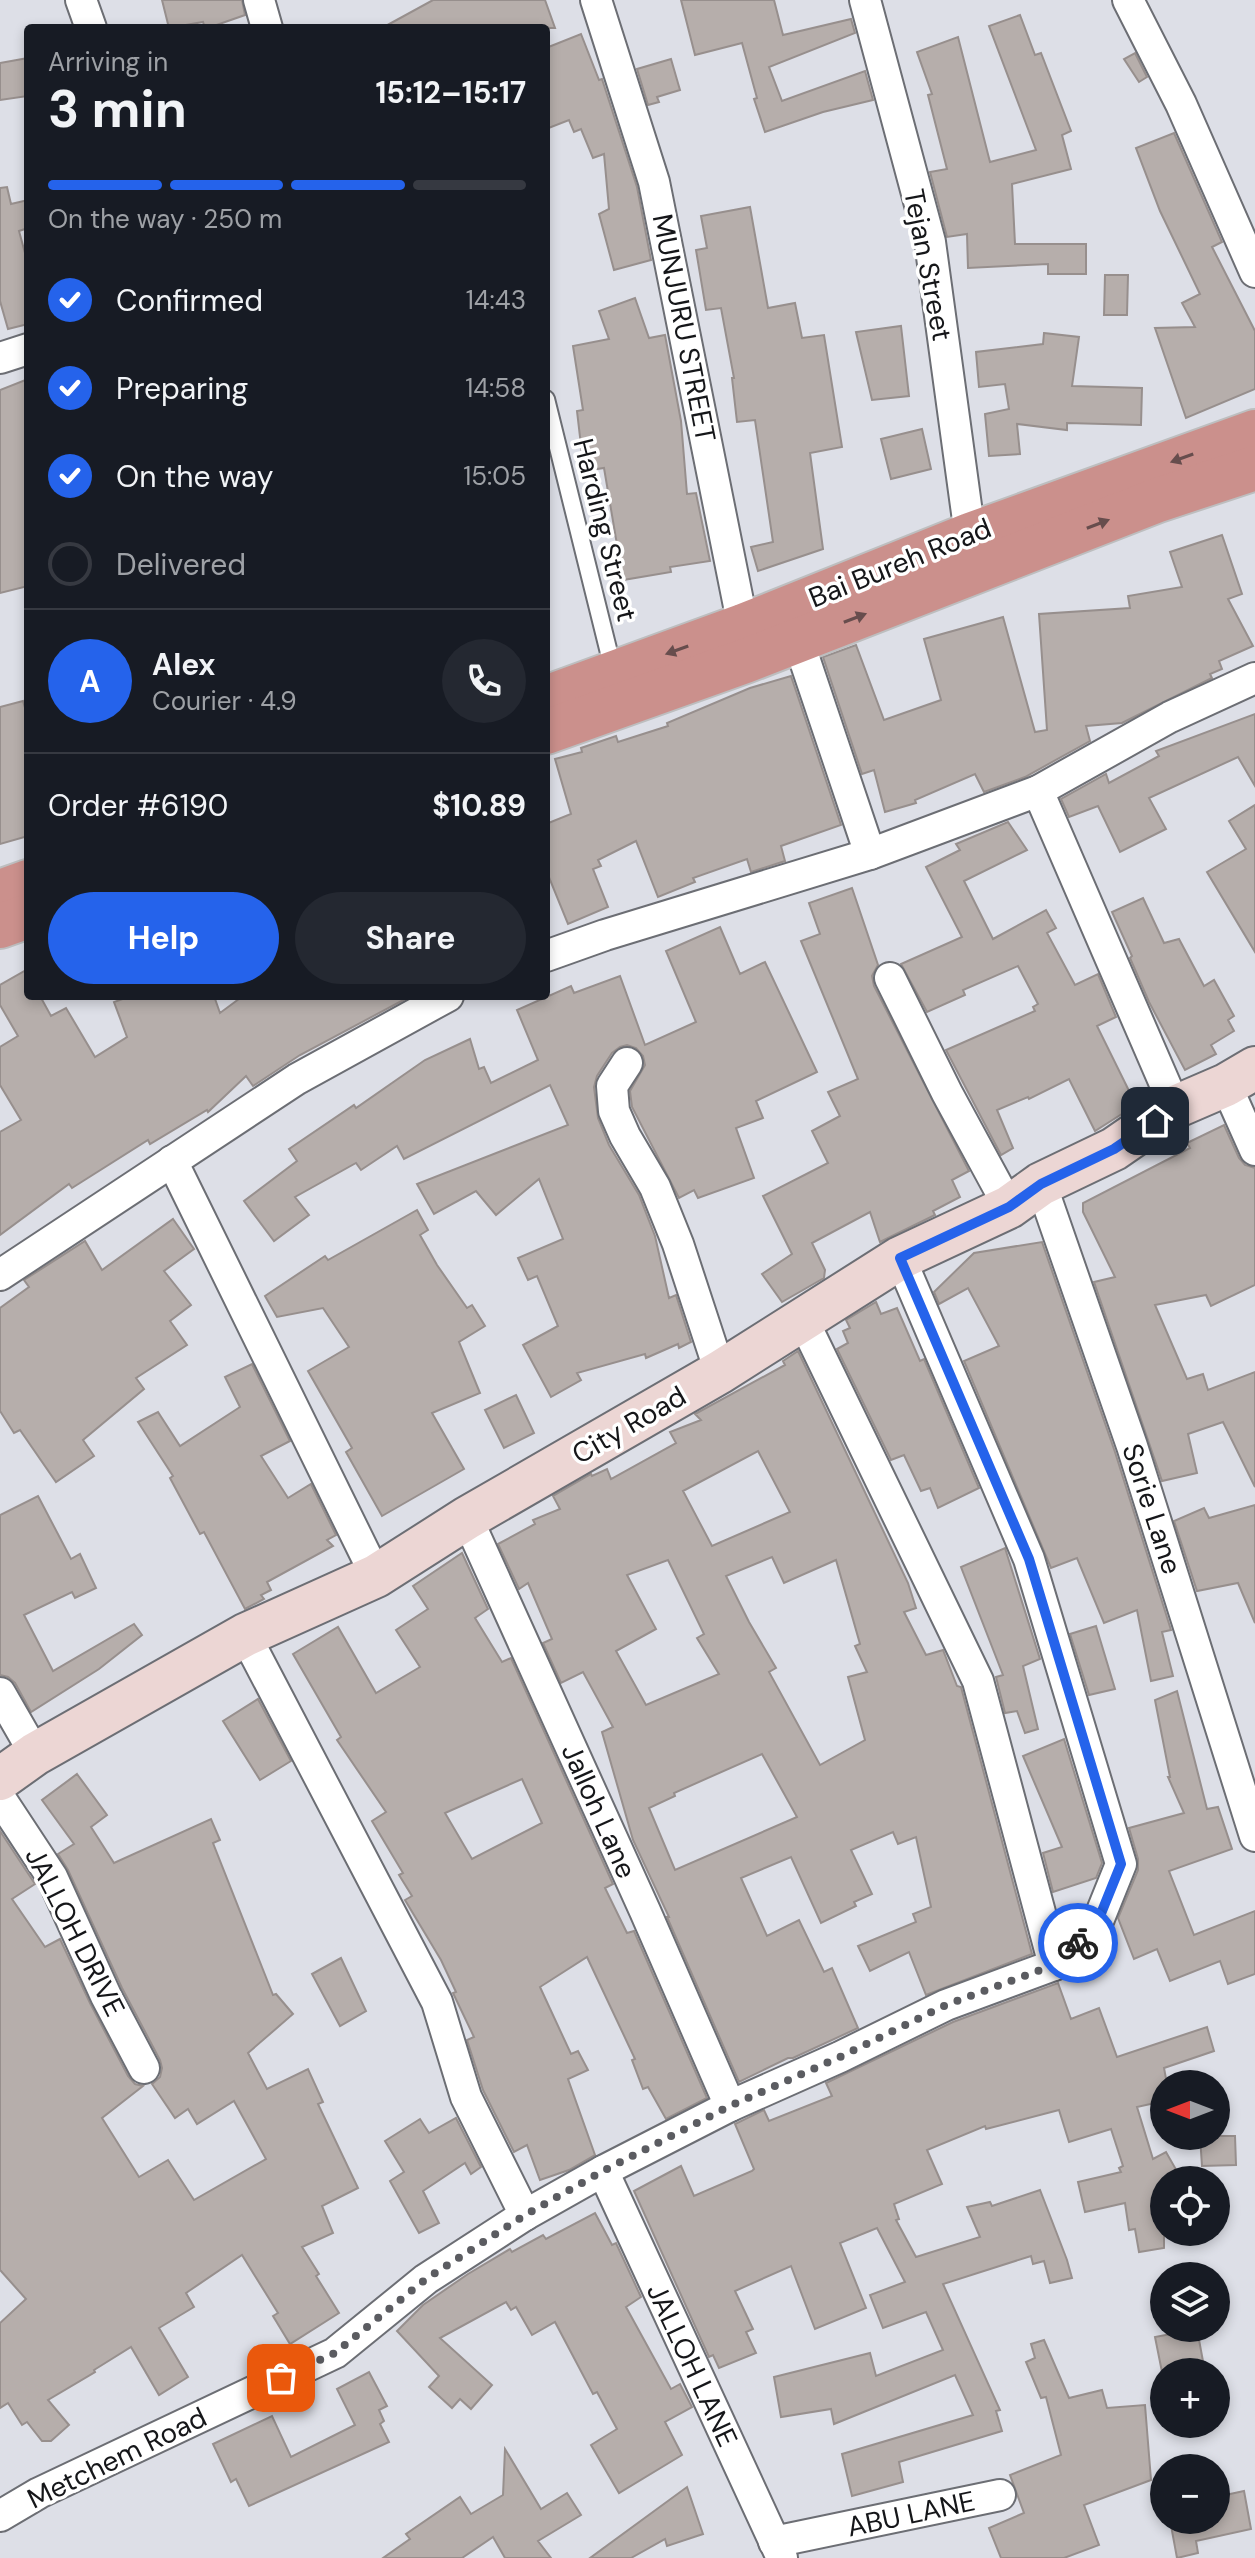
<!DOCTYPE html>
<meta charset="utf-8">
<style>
body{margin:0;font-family:"DM Sans",sans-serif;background:#242831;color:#f1f3f6;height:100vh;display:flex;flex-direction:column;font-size:30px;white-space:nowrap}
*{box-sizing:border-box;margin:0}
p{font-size:26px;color:#9ea1a6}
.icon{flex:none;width:44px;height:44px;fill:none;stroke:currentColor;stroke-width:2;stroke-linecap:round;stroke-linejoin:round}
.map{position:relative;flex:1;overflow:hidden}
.sheet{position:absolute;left:24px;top:24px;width:526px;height:976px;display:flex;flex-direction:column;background:#171b24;border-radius:8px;box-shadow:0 4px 12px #0003}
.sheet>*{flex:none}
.needle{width:52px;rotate:270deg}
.fabs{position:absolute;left:1150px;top:2070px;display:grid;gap:16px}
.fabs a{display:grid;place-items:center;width:80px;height:80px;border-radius:50%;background:#171b24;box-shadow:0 4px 12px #0003;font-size:40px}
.pin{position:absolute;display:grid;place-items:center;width:68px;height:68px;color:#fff;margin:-34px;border-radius:16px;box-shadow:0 4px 12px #0006}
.courier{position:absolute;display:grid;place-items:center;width:80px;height:80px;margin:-40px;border:6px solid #2563eb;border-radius:50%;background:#fff;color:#222;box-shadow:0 2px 10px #0007}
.summary em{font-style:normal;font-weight:700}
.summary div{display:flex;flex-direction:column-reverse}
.summary{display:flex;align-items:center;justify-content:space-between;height:136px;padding:0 24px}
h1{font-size:52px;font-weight:700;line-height:60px}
.bar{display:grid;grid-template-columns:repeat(4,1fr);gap:12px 8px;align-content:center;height:96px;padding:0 24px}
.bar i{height:10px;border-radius:6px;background:#363941}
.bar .selected{background:#2563eb}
.bar p{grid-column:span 4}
.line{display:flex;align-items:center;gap:20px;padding:0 24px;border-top:2px solid #363941}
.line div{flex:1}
.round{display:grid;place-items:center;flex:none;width:84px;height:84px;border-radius:42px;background:#242831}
ol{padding:0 24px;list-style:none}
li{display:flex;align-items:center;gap:24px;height:88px}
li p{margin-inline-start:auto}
li .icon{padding:8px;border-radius:50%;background:#2563eb;color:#fff;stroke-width:4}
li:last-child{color:#9ea1a6}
li i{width:44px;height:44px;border:4px solid #363941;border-radius:50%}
.button{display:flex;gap:16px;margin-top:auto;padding:16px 24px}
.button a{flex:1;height:92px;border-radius:48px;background:#2563eb;color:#fff;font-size:32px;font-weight:700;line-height:92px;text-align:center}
.button a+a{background:#242831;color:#f1f3f6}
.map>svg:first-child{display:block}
</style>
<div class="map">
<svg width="1255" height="2558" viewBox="0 0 1255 2558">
<rect width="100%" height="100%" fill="#dddfe7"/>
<g fill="#b6aeab" stroke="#978f8d" stroke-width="2" fill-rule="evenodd">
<path d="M162,0H242L245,15L208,28H205L203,22L169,28Z"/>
<path d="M433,0H545L555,28H382Z"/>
<path d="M681,0H774L783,35L851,19L855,33L769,67L782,101L865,71L873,100L823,112L765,132L754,99L757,98L742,43L695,55Z"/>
<path d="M1020,15L1035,55L1041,53L1071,131L1062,135L1071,169L1012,184L1015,244H1086V274H1048V264L968,268L967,234L947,237L930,172L947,169L928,95L932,94L917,52L958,37L990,162L1036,150L989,26Z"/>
<path d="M581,34L599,80L602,79L637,187L651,260L614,270L599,214L609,209L604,154L593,158L581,129L574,132L569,120L546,129V48Z"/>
<path d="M1135,53L1147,77L1139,82L1124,59Z"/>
<path d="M28,58V96L0,100V63Z"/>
<path d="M671,59L680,90L657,97L659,102L648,105L637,69Z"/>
<path d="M1174,133L1222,242L1212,247L1255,331V389L1186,418L1155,328L1195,327L1182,303L1200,294L1160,211L1136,148Z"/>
<path d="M7,187L11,204L28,200V228L19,231L28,264V324L8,329L0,301V188Z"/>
<path d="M750,207L768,308L795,303L802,338L824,335L842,447L810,453L823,549L758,571L751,547L773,542L755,420L737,422L732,378H734L721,308L706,310L696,250L707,248L701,216Z"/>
<path d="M1105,275H1128L1127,315H1104Z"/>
<path d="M635,298L649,338L665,335L681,421L687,494L696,493L710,561L670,567L671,572L623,580L604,468L584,471L577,411L583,410L573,346L609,339L599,311Z"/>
<path d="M901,326L909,396L872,400L856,332Z"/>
<path d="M1044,333L1079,337L1072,386L1142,388L1141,425L1067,423V430L1017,424L1020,454L989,456L985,414L1009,409L1005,384L979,387L976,352L1043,344Z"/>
<path d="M28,379V586L0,593V390Z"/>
<path d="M922,429L931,469L891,479L881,439Z"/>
<path d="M1222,535L1242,594L1228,599L1253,646L1219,661L1222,669L1210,674L1212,678L1122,723L1086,726L1090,741L1025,777L984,792L975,774L915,800L916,803L885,812L874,770L862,774L823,657L856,645L884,720L941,700L924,639L1003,617L1035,732L1047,730L1039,614L1130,608L1128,596L1182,587L1170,552Z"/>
<path d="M791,676L841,825L781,846L785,861L751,872L747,859L693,878L695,882L658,897L636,841L598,860L601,866L593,869L608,907L568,924L546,870V824L571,814L555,759L582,752L581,748L616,736L618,742L668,726L667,723L750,688Z"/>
<path d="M23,701L28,718V836L0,844V707Z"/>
<path d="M1255,714V786L1238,757L1149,798L1166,829L1120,852L1098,806L1069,817L1061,799L1106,774L1109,783L1159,756L1156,751Z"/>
<path d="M1255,805V952L1207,872L1246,849L1229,821Z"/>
<path d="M1008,822L1027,850L964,881L993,939L1046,910L1056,928L1047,933L1075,985L1098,974L1116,1017L1097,1026L1136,1105L1095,1131L1069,1079L1029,1099L1028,1097L997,1110L1013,1148L1001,1155L946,1050L1035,1011L1033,1007L1038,1004L1018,966L963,990L965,995L927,1012L901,964L962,937L926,867L960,850L956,844Z"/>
<path d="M852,888L878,965L872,976L874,986L969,1171L952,1180L960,1197L933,1211L935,1215L880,1242L870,1212L812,1243L825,1270L824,1278L782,1302L762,1274L792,1254L763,1196L828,1163L812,1131L840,1116L828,1092L858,1079L801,941L820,934L809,903Z"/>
<path d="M1143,898L1164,943L1179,939L1204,986L1214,980L1234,1016L1228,1020L1234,1031L1211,1045L1216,1054L1185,1070L1149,1002L1130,958L1132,956L1112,912Z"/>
<path d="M720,927L740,974L765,962L817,1072L756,1101L763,1118L736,1128L754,1178L698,1198L694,1190L679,1198L632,1107L630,1091L645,1065L643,1056L636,1048L627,1045L620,1047L612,1053L597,1076L594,1087L598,1118L609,1145L639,1195L655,1236L669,1298L676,1295L691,1342L679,1348L678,1344L646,1358L645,1354L577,1373L581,1380L551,1397L523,1345L558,1326L537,1276L528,1280L518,1258L563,1239L539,1179L496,1215L476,1191L434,1214L417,1184L568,1125L550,1085L404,1159L397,1146L361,1170L356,1163L295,1197L309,1215L274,1241L244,1201L297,1161L289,1149L354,1105L356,1108L425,1060L470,1039L479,1069L484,1067L491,1083L538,1060L517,1010L571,986L574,993L620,976L645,1045L696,1022L666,951Z"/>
<path d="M28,969V996H40L51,1016L66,1008L95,1057L127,1037L114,1002L131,996H214L220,1013L243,996H411L300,1055L253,1086L246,1076L208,1112L207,1110L150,1144L148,1140L72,1188L69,1184L0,1235V1132L21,1120L0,1085V1047L18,1036L0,1005V985Z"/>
<path d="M1224,1125L1239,1158L1245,1165L1255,1168V1285L1211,1306L1206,1295L1155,1305L1187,1379L1203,1374L1208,1390L1255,1372V1487L1223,1422L1188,1434L1197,1473L1162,1481L1094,1282L1115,1277L1083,1212V1203L1190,1148L1187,1143Z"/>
<path d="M417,1210L428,1230L420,1235L437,1265L467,1308L472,1305L485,1326L459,1342L480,1393L432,1413L464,1469L382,1516L346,1452L352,1448L308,1371L349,1347L323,1308L277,1317L265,1296L325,1256L328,1260Z"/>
<path d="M173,1219L194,1249L164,1271L191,1305L170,1321L187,1345L136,1378L144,1389L83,1440L94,1456L56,1482L20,1430L14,1433L0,1411V1308L29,1287L24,1280L85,1241L102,1270Z"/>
<path d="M1042,1242L1115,1452L1171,1630L1162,1632L1173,1676L1151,1681L1137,1610L1104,1623L1077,1558L1051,1568L964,1361L999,1346L968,1288L939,1304L934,1292L974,1253Z"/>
<path d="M876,1302L881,1314L897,1308L920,1361L924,1359L979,1488L938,1508L930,1488L921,1491L904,1455L891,1460L837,1349L848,1343L843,1331L850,1328L846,1320Z"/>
<path d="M798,1351L908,1583L916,1608L904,1612L926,1655L943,1650L957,1686L961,1687L1032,1954L926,1995L909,1952L870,1971L858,1946L916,1922L913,1914L931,1907L916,1837L898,1844L893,1832L851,1850L872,1894L854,1902L856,1906L821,1923L791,1857L741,1878L767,1936L799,1920L824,1972L832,1968L858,2028L793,2058H788L739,2082L667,1917H669L633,1840L602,1732L613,1727L583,1672L561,1683L543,1643L552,1639L528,1583L519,1589L498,1544L535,1524L533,1520L560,1509L553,1496L591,1474L592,1476L607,1469L611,1479L676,1443L670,1432L701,1420L695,1414L785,1365L783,1361ZM758,1451L790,1512L712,1546L683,1491ZM772,1557L784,1583L836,1560L860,1644L855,1646L867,1672L848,1677L865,1740L820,1765L769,1672L776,1668L749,1622L726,1576ZM668,1560L704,1634L697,1638L719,1674L646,1705L616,1651L656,1629L627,1575ZM762,1754L797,1817L675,1870L649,1808L675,1796L674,1793Z"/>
<path d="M252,1364L290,1441L261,1456L288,1498L311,1484L336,1535L327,1540L333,1546L267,1582L271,1590L261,1595L264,1599L245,1609L204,1532L200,1534L170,1478L173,1476L138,1422L158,1412L180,1446L240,1407L225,1377Z"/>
<path d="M516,1395L534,1433L504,1448L485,1410Z"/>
<path d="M38,1496L71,1559L80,1554L96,1588L75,1598L72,1592L24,1615L53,1671L134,1624L142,1635L99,1669L31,1712L15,1683L8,1677L0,1675V1515Z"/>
<path d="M1255,1505V1623L1238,1583L1197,1591L1174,1521L1204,1508L1209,1518Z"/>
<path d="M1005,1548L1040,1659L1023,1666L1038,1729L1025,1733L1017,1711L1005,1713L996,1677L1003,1675L961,1567Z"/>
<path d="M462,1553L488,1609L475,1618L502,1662L511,1658L613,1884L605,1888L627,1933L634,1931L707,2098L666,2119L648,2087L643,2089L632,2060L635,2059L587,1957L540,1987L571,2054L578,2051L588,2070L568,2079L595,2155L569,2170L540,2180L527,2145L514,2152L483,2090L467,2040L474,2037L453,1993L456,1992L441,1960L405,1900L412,1896L399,1875L403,1873L372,1821L386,1812L337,1740L341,1737L293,1654L338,1627L376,1693L420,1667L396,1630L428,1609L413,1586ZM522,1779L542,1823L472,1859L445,1813Z"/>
<path d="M1096,1626L1115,1689L1089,1695L1070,1634Z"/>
<path d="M1177,1691L1207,1809L1218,1807L1232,1849L1169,1871L1194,1935L1255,1911V1974L1228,1984L1220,1961L1170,1981L1157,1949L1134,1959L1118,1918L1138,1870V1859L1129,1828L1184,1813L1168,1777H1170L1155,1700Z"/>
<path d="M258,1699L291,1761L260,1780L223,1721Z"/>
<path d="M1064,1739L1102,1863L1096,1878L1053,1892L1043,1853L1062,1847L1023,1756Z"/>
<path d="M77,1774L107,1815L91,1827L114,1863L211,1819L220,1840L213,1843L273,1995L276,1994L293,2014L248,2053L267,2089L308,2069L323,2102L318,2104L358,2188L322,2206L333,2233L302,2247L319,2274L316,2276L339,2313L290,2344L273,2316L278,2313L242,2255L186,2293L194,2307L159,2328L188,2377L159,2395L131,2347L94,2370L95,2372L48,2400L69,2425L51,2441H42L27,2422L22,2425L8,2403L0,2408V2323L26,2299L0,2270V1831L35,1884L12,1899L45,1947L60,1939L90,2003L128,2076L135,2084L143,2086L102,2118L139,2177L168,2160L194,2200L266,2159L234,2101L197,2124L188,2109L175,2118L152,2084L160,2077L162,2068L160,2060L122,1988L68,1870L58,1854L74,1844L42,1800Z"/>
<path d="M341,1958L366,2011L340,2026L312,1974Z"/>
<path d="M1058,1983L1071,2019L1099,2008L1117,2057L1207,2027L1214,2051L1164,2068L1167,2084H1164V2101L1137,2107L1153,2159L1166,2152L1178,2173L1164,2180V2248L1139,2252L1135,2229L1129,2230L1125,2203L1085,2212L1078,2182L1121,2172L1119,2168L1123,2166L1111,2129L1069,2142L1059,2110L986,2129L985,2126L927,2150L942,2184L894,2204L899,2219L896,2220L916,2257L980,2237L967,2207L990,2202L992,2206L1040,2190L1067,2260L1072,2278L1050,2283L1044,2261L1033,2264L1031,2256L943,2284L1000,2410L996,2411L1002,2431L899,2462L903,2482L852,2496L842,2454L973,2415L955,2375L834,2424L831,2409L781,2417L774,2377L870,2353L876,2376L943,2350L926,2312L883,2328L870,2295L905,2282L877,2228L840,2243L866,2308L815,2329L791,2266L735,2291L753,2329L746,2332L756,2353L719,2368L713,2355L709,2357L634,2191L681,2166L694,2196L752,2171L754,2169L735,2124L764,2110L769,2121L832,2096L826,2083L953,2022Z"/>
<path d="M456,2118L481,2167L471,2174L465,2163L423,2191L439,2223L419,2233L390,2181L404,2172L385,2141L420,2119L429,2133Z"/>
<path d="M1200,2136H1235L1236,2165L1202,2166Z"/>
<path d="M595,2213L612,2245L616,2243L641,2297L626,2307L671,2389L680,2384L692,2407L665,2422L682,2455L619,2493L591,2445L617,2429L597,2392L593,2394L555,2322L532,2335L516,2307L511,2310L506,2302L440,2338L492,2385L471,2409L460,2399L452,2408L429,2387L439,2376L397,2331L423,2305L468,2274L510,2249L512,2252L543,2235L546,2239Z"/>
<path d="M1197,2329L1205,2372H1162L1155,2337Z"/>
<path d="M1044,2340L1069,2398L1102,2390L1107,2408L1145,2405L1151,2480L1084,2505L1099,2545L1064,2558H1001L989,2528L1024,2513L1010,2475L1061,2455L1046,2397L1041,2398L1026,2362L1035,2358L1031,2344Z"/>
<path d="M369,2372L387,2406L379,2410L384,2421L380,2424L389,2442L249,2506L236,2479L231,2482L213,2444L272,2416L291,2457L355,2425L337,2389Z"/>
<path d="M505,2449L541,2509L567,2493L581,2515L538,2541L551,2558H505L493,2537L462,2558H383L410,2539L406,2534L460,2497L471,2514L503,2495Z"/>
<path d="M687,2487L703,2534L667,2546L665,2539L631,2558H590Z"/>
<path d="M1244,2491L1251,2529L1196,2541L1198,2553L1177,2558L1170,2520H1216V2497Z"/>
</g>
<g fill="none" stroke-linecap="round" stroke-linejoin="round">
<g stroke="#6c6e74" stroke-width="20">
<path id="service" d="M546,399L614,673"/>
</g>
<g stroke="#6c6e74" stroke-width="34">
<g id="minor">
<path d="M81,0L91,28"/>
<path d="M259,0L267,28"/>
<path d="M596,0L654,182L743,626L744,643"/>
<path d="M865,0L930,242L970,535"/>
<path d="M1128,0L1181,104L1255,272"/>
<path d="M0,358L28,349"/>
<path d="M798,640L870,854"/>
<path d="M1038,791L1175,1107"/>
<path d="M546,956L605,935L870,854L1038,791L1170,717L1255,678"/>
<path d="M890,978L947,1093L1009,1207"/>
<path d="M627,1063L612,1086L614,1111L625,1136L655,1187L678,1244L720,1372"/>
<path d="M1226,1085L1255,1150"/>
<path d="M172,1161L376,1576"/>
<path d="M1041,1184L1132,1446L1255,1836"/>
<path d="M0,1275L297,1079L448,996"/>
<path d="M802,1318L978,1681L1054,1965"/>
<path d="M467,1518L645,1911L730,2106"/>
<path d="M245,1635L437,2002L466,2097L525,2215"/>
<path d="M0,1693L35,1754"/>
<path d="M0,1798L52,1877L106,1996L144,2068"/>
<path d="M603,2171L782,2558"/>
<path d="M0,2516L39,2493L335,2353L426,2279L525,2215L603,2171L730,2106L840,2057L946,2005L1054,1965L1096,1926L1121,1864L1029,1559L900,1258"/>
<path d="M774,2542L1000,2495"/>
</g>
</g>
<g stroke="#6c6e74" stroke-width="46">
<path id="secondary" d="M0,1779L35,1754L245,1635L376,1576L467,1518L720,1372L900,1258L1009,1207L1041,1184L1114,1149L1175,1107L1226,1085L1255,1068"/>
</g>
<g stroke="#bdbebf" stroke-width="48">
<g id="trunk">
<path d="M546,698L743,626L970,535L1255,432"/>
<path d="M546,732L745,661L1158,500L1255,468"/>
<path d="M0,892L28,882"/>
<path d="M0,926L28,916"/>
</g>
</g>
<use href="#service" stroke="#fff" stroke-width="16"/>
<use href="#minor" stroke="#fff" stroke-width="30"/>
<use href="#secondary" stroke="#ecd6d4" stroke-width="42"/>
<use href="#trunk" stroke="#cb908c" stroke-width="44"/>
</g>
<defs><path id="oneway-solid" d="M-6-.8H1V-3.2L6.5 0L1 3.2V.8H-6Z" transform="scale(2)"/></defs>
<g fill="#674d4d">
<use href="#oneway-solid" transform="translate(1182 458) rotate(160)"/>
<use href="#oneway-solid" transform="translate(1098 524) rotate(-21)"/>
<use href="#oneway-solid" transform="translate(855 618) rotate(-21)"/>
<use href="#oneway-solid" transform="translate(677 650) rotate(160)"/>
</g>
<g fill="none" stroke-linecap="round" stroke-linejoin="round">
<path stroke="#5b5c61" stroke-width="8" stroke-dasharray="0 14.4" d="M281,2378L335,2353L426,2279L525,2215L603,2171L730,2106L840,2057L946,2005L1054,1965L1078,1943"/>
<path stroke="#2563eb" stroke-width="10" d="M1078,1943L1096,1926L1121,1864L1029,1559L900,1258L1009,1207L1041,1184L1114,1149L1155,1121"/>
</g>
<g text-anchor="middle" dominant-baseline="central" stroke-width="7" stroke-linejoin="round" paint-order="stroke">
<g font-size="28" fill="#151619" stroke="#fff">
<text transform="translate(928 265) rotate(79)">Tejan Street</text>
<text transform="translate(684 328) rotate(79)">MUNJURU STREET</text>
<text transform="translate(605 530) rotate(76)">Harding Street</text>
<text transform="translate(900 563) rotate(-22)">Bai Bureh Road</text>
<text transform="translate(629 1425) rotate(-30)">City Road</text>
<text transform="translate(1152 1509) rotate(72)">Sorie Lane</text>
<text transform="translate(599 1811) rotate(66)">Jalloh Lane</text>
<text transform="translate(75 1932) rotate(63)">JALLOH DRIVE</text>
<text transform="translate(692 2365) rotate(65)">JALLOH LANE</text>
<text transform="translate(117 2458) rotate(-26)">Metchem Road</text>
<text transform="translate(911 2514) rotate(-12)">ABU LANE</text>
</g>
</g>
</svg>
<div class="fabs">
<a><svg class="needle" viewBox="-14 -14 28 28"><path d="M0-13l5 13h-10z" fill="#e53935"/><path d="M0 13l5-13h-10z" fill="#9ea1a6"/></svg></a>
<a><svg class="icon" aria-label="locate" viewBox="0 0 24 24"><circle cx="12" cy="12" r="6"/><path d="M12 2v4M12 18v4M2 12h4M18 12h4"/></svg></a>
<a><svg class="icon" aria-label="layers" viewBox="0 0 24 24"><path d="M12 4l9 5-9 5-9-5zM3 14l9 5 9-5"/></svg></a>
<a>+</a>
<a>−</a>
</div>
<div class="pin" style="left:281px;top:2378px;background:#ea580c"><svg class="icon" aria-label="bag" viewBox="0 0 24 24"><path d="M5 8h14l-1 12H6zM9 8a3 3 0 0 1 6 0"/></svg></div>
<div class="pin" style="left:1155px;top:1121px;background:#1f2937"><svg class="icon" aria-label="home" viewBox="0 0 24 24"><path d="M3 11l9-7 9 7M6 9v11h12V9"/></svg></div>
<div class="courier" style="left:1078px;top:1943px"><svg class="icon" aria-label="bike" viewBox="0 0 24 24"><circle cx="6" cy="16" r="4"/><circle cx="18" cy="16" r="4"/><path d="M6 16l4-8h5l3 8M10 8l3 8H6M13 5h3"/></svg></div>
<section class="sheet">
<div class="summary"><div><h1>3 min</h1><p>Arriving in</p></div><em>15:12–15:17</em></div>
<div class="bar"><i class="selected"></i><i class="selected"></i><i class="selected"></i><i></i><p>On the way · 250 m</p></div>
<ol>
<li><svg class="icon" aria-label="check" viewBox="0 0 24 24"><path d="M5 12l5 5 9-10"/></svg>Confirmed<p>14:43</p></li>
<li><svg class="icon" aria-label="check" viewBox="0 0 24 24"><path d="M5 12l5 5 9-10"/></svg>Preparing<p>14:58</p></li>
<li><svg class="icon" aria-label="check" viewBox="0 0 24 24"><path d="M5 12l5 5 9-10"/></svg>On the way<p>15:05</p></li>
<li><i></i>Delivered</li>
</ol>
<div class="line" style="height:144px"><b class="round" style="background:#2563eb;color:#fff">A</b><div><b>Alex</b><p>Courier · 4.9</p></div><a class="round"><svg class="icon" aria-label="phone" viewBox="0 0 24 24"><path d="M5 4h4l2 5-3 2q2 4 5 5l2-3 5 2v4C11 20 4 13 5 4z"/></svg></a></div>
<div class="line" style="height:104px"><div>Order #6190</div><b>$10.89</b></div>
<div class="button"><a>Help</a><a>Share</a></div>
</section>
</div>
